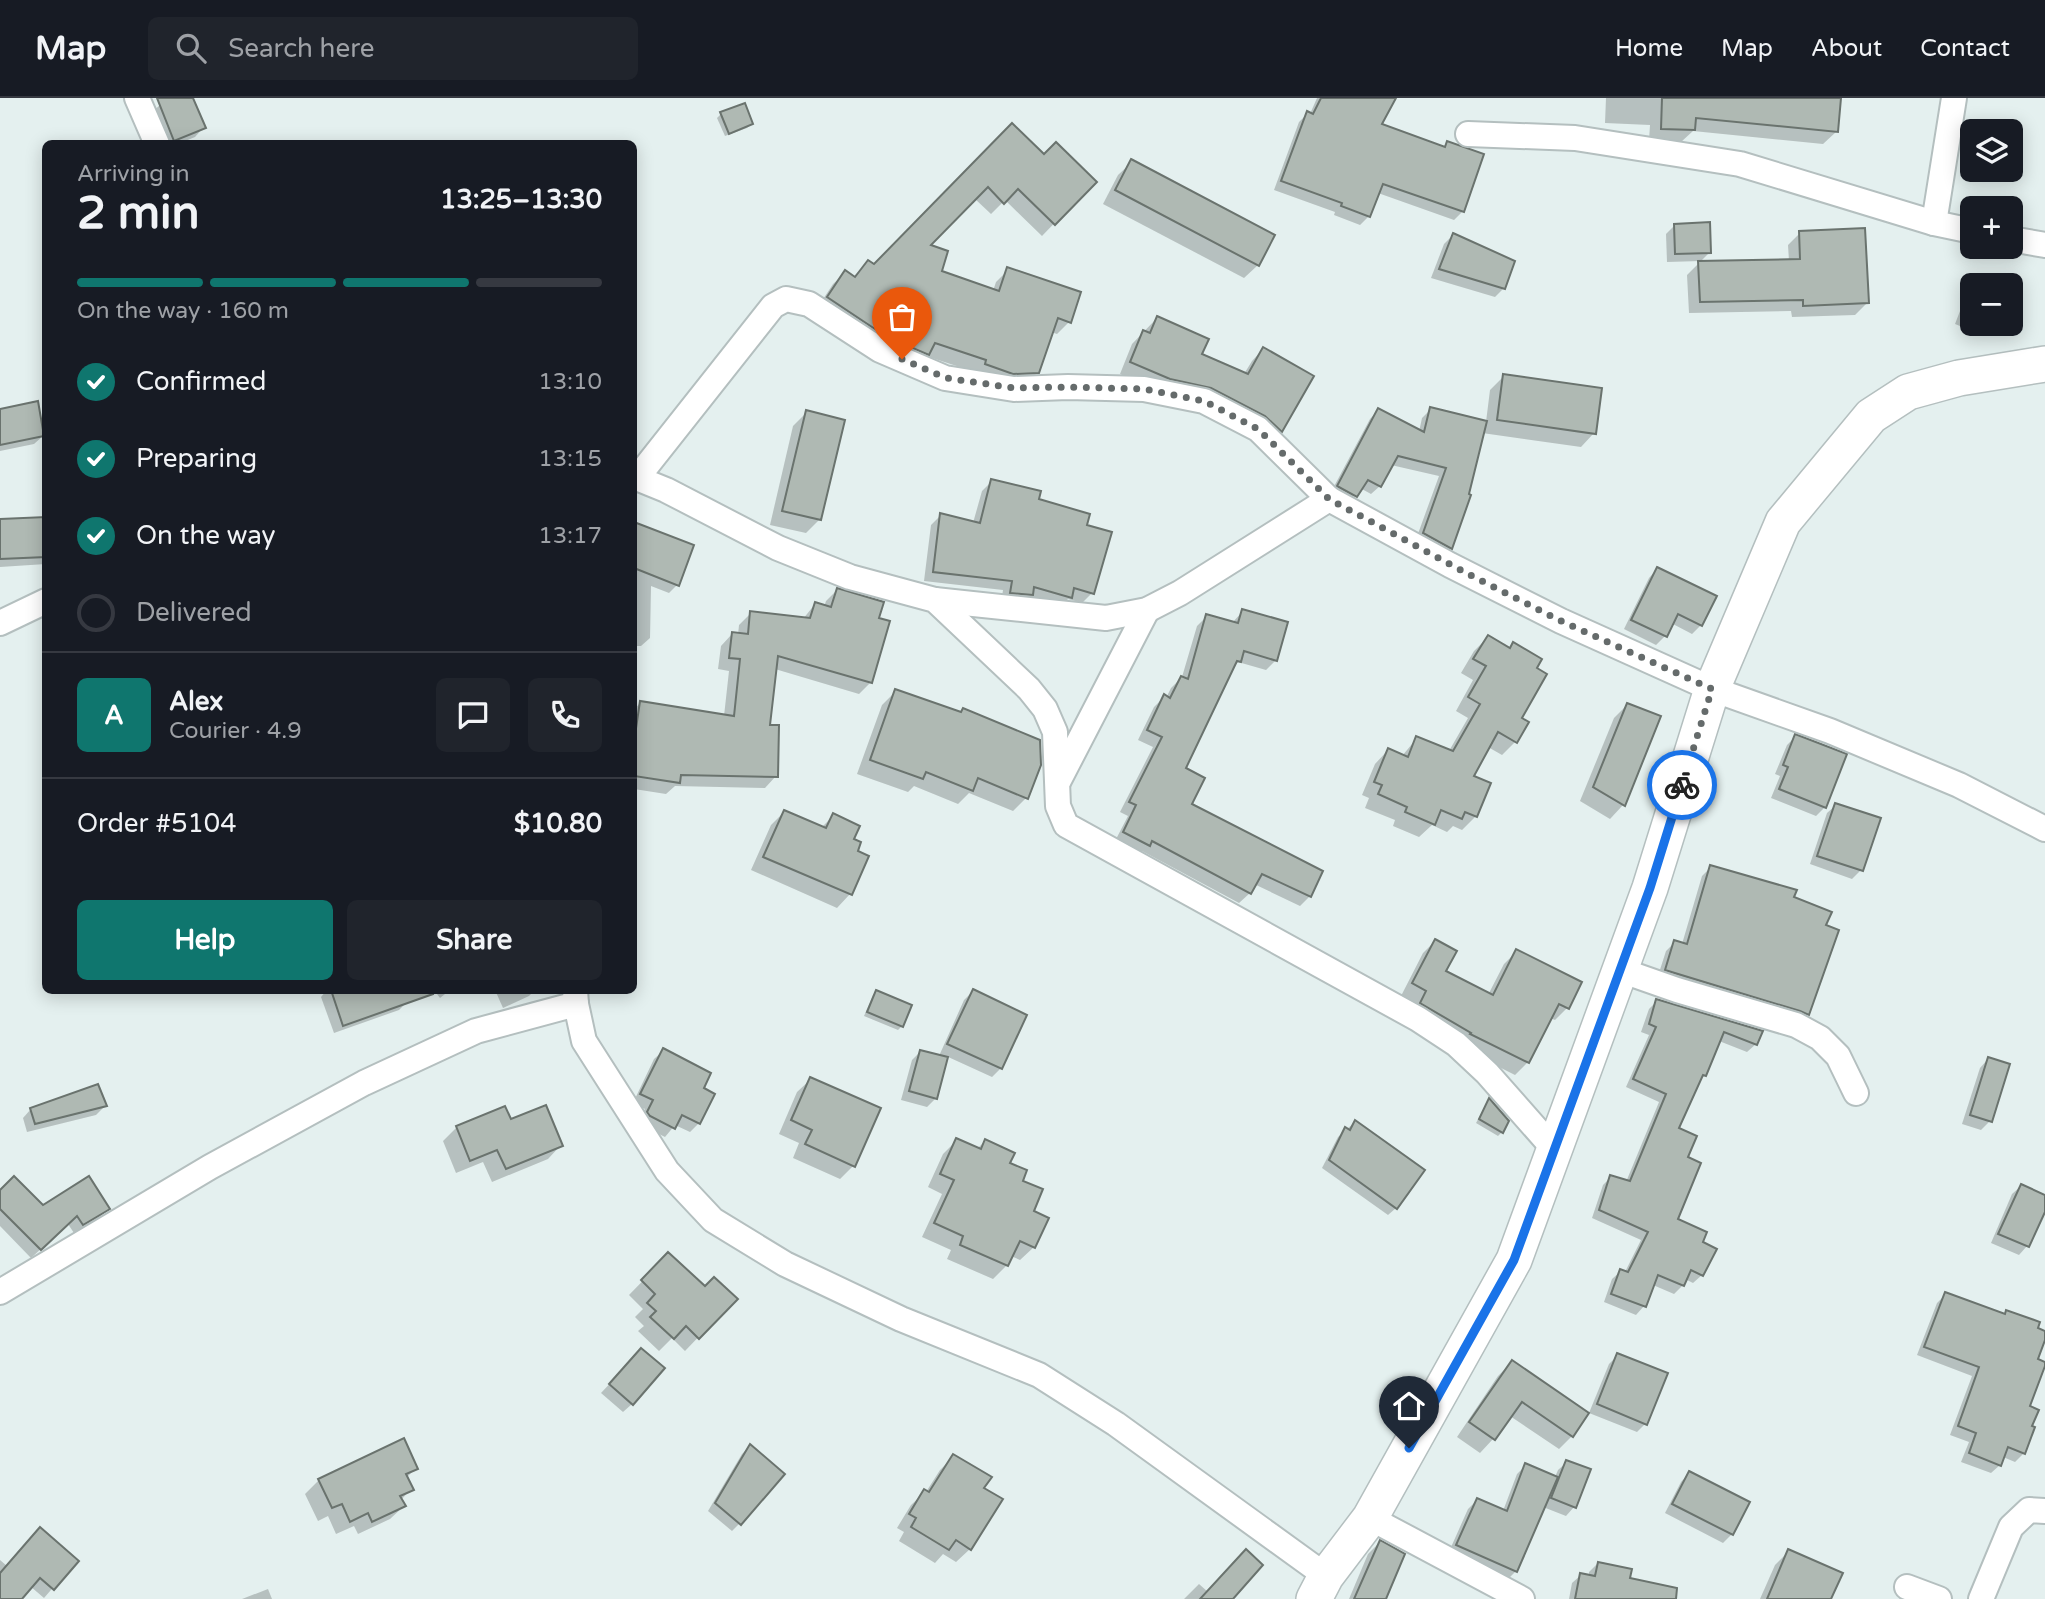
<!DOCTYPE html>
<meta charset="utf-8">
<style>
body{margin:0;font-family:"Varela Round",sans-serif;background:#20242c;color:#f1f3f6;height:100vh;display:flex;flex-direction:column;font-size:26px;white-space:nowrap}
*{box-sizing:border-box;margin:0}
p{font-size:23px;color:#9ea1a6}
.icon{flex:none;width:38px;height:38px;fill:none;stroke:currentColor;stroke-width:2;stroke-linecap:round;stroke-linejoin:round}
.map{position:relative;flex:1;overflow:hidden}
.panel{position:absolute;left:42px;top:42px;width:595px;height:854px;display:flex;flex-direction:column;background:#171b24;border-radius:10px;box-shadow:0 4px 18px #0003}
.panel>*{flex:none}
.buttons{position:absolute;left:1960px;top:21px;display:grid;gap:14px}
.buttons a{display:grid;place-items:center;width:63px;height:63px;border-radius:10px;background:#171b24;box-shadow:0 4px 18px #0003;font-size:35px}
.pin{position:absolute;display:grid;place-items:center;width:60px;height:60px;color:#fff;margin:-72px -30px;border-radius:50% 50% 50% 0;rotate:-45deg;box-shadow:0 0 7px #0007}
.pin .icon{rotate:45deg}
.courier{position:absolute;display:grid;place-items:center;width:70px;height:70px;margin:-35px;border:5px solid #1a73e8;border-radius:50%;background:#fff;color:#222;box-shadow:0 2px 9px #0007}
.overview em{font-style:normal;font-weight:700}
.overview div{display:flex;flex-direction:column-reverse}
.overview{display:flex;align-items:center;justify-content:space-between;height:119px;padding:0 35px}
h1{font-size:46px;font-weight:700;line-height:52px}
.bar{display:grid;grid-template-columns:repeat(4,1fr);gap:10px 7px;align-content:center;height:84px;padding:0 35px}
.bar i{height:9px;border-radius:5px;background:#363941}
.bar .current{background:#0f766e}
.bar p{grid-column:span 4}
.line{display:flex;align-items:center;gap:18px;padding:0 35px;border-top:2px solid #363941}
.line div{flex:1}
.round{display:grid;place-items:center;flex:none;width:74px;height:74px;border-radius:10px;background:#20242c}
ol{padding:0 35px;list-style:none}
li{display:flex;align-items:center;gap:21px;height:77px}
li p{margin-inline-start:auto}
li .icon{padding:7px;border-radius:50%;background:#0f766e;color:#fff;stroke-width:4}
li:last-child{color:#9ea1a6}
li i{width:38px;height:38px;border:4px solid #363941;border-radius:50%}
.button{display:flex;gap:14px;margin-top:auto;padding:14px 35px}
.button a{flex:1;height:80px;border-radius:10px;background:#0f766e;color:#fff;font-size:28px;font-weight:700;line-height:80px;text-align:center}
.button a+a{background:#20242c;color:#f1f3f6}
header{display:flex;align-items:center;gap:42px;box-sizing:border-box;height:98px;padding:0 35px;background:#171b24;border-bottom:2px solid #363941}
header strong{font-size:33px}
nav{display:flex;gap:38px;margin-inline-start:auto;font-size:24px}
.search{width:490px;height:63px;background:#20242c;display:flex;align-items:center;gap:18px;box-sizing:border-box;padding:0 24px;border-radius:10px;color:#9ea1a6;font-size:26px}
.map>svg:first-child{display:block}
</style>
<header>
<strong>Map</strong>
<div class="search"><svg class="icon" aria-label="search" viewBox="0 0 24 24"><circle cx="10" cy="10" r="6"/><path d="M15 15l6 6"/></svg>Search here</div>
<nav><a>Home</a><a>Map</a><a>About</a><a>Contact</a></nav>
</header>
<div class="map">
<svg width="2045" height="1501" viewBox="0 0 2045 1501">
<rect width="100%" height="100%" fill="#e4f0ef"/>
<g fill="#0003">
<path d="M175,0H191L203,30L195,39L178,46H163L151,15L160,7Z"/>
<path d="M1317,0H1394L1380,27L1442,50L1447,45L1463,113L1454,122L1378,95L1369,118L1360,127L1334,117L1335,114L1274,92L1299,24L1308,15L1310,16Z"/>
<path d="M1606,0H1839L1836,34L1823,46L1693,33L1681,44L1649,43L1650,27L1605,25Z"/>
<path d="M721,16L751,26L747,30L725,38L717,20Z"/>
<path d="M1012,28L1044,59L1094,84L1042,138L1005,102L991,116L974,100L928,148L939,174L993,193L996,184L1008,172L1069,224L1057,236L1051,234L1038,274L1025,287L975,274L926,258L916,268L816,212L833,186L846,174L853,179L868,164L874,168Z"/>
<path d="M1132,64L1258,167L1244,180L1103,106L1118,77Z"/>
<path d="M1675,127L1710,154L1701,163L1667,164L1666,136Z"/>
<path d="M1800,135L1867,205L1855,217L1792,219L1791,213L1689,215L1687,177L1699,165L1789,163L1788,147Z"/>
<path d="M1453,137L1504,190L1495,199L1431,180L1444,146Z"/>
<path d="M1969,196L1972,197V226H1980L1975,234L1955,226L1965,200Z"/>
<path d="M1157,220L1200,257L1244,276L1252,263L1263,251L1311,279L1281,333L1270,344L1120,276L1132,246Z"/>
<path d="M1504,278L1594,335L1581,349L1482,335L1467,397L1469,398L1450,450L1442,458L1415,444L1439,378L1391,367L1380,388L1371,396L1360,390L1347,407L1330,396L1370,321L1378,312L1419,334L1422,320L1431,311L1486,324L1490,292Z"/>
<path d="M0,313L43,338L34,346L0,353Z"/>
<path d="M807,314L820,421L806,435L770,427L793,328Z"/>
<path d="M992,383L1037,402L1085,428L1092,495L1082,505L1068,501L1060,509L1001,505L1003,492L924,483L931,427L941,417L973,425L982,393Z"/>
<path d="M46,421V466L0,469V423Z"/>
<path d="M634,426L692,448L677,487L669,495L651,488L650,540L641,548H634Z"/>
<path d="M1657,471L1701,527L1692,536L1671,525L1665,538L1656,547L1624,531L1649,480Z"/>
<path d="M837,492L877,521L871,584L859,596L775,571L768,628L776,678L765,690L675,688L666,696L634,691V612L640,605L724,618L729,573L718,571L721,548L732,536L738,537L739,527L751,515L803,521L815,506L824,509L826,503Z"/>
<path d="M1243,513L1276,562L1266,572L1238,564L1232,571L1184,671L1189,706L1310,798L1300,808L1254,786L1250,795L1239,805L1142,753L1138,757L1114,745L1128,718L1120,714L1153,649L1138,642L1154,609L1164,599L1166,600L1171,590L1182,579L1197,528L1207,518L1232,525Z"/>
<path d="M1488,539L1509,551L1513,547L1534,571L1519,621L1515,644L1502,657L1488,649L1472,679L1476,718L1462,732L1453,728L1447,734L1432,727L1419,739L1393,728L1395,722L1365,710L1369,700L1362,697L1375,666L1388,652L1402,658L1417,640L1449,653L1468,620L1456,613L1473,582L1461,575L1474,553Z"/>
<path d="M896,593L959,615L963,612L1026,700L1013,713L969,695L958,706L914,688L908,694L857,676L882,607Z"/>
<path d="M1627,607L1658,619L1623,707L1610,721L1580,703L1614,620Z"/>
<path d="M1796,638L1825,709L1816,718L1771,700L1780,678L1775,676L1787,647Z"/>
<path d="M1836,707L1861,772L1852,781L1810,766L1827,715Z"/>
<path d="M784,714L821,730L833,718L852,742L855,754L867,759L850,796L837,810L751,772L771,727Z"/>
<path d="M1711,769L1824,828L1807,916L1798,925L1657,881L1666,853L1675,844L1682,846L1702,778Z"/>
<path d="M1435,843L1443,874L1488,897L1504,866L1516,854L1567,910L1555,922L1550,920L1528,964L1515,977L1459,949L1401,898L1423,855Z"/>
<path d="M327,892H404L408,903L399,912L334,935L321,899Z"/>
<path d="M434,892H450L440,900Z"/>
<path d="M495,892H535L529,898L503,910Z"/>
<path d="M973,893L1001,970L992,979L946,958L936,1000L927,1009L901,1002L912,962L920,954L939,958L964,902Z"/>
<path d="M877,894L902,928L898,932L864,918L873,897Z"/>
<path d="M1657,903L1756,946L1747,954L1719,943L1704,977L1698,983L1677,1031L1686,1060L1676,1122L1701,1145L1702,1177L1693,1185L1685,1181L1683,1187L1674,1196L1653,1187L1644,1208L1636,1217L1604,1204L1612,1181L1621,1173L1625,1174L1641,1142L1592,1120L1603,1087L1611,1079L1626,1084L1659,1004L1626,989L1649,937L1641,934L1649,911Z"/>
<path d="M663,953L702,991L713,997L699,1025L690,1034L675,1027L665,1039L641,1027L639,1024L645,1011L633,1005L654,961Z"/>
<path d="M1988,961L1990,1023L1981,1032L1962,1026L1980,970Z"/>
<path d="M811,981L853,1068L840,1081L793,1060L799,1045L779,1036L797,994Z"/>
<path d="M1489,1002L1502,1034L1498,1038L1476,1025Z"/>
<path d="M105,1008L96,1017L27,1034L23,1020L31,1011Z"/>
<path d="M510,1023L561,1047L548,1061L492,1084L483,1064L456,1075L443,1043L457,1029Z"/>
<path d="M1355,1024L1396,1110L1388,1117L1322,1070L1338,1039Z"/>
<path d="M957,1042L977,1051L985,1043L1008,1066L1021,1084L1031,1114L1034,1149L1020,1162L1011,1158L1007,1167L993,1181L947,1161L951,1152L922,1139L942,1096L928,1089L943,1056Z"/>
<path d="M2021,1088L2045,1098V1110L2027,1148L2019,1157L1991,1145L2012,1096Z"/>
<path d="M0,1094L43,1109L108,1111L99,1120L74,1135L68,1126L31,1160L0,1128Z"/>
<path d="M668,1157L705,1191L735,1201L685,1253L672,1240L659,1253L638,1233L644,1228L635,1219L643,1211L629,1197Z"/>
<path d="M1946,1196L2003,1218L2007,1214L2045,1235L2036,1262L2028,1309L2024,1355L2015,1364L2003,1359L2000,1367L1991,1375L1961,1364L1969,1344L1950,1337L1972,1278L1917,1257L1937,1205Z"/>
<path d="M1618,1257L1645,1326L1637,1334L1589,1315L1609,1266Z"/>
<path d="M633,1261L632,1306L623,1314L601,1295Z"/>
<path d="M1512,1264L1572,1338L1559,1351L1510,1318L1493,1341L1480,1355L1457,1339L1498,1278Z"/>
<path d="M750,1348L740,1425L732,1433L708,1413L742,1356Z"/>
<path d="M954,1358L982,1390L970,1451L956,1464L943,1456L935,1465L899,1443L904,1434L897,1430L911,1407L925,1394H926L940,1372Z"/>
<path d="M1567,1364L1574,1409L1566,1418L1543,1409L1516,1473L1507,1482L1448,1456L1468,1411L1477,1402L1503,1413L1517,1376L1526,1367L1555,1379L1558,1372Z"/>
<path d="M416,1370L406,1380L411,1391L401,1402L404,1408L390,1421L358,1436L354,1428L336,1436L328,1418L318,1423L305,1396L319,1382Z"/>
<path d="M1689,1375L1732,1436L1723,1445L1665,1415L1681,1384Z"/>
<path d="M1380,1444L1384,1501H1349L1368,1456Z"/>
<path d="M1789,1453L1829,1501H1760L1775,1467Z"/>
<path d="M0,1462L7,1468L76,1463L44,1500L30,1488L19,1501H0Z"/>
<path d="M1598,1465L1628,1482L1639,1501H1569L1572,1485L1581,1477L1589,1478V1474Z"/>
<path d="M1199,1486L1208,1494L1230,1501H1184Z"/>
<path d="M268,1491L272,1501H242Z"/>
</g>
<g fill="#afb9b3" stroke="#6a736e" stroke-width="2">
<path d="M157,0H193L206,30L174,43Z"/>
<path d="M1321,0H1396L1382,26L1445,49L1447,43L1484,56L1464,114L1383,86L1370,119L1341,108L1342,105L1281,83L1307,13L1313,16Z"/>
<path d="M1662,0H1841L1838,34L1696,20L1695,32L1661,31Z"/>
<path d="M745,5L753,26L729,36L720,14Z"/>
<path d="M1012,25L1044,56L1056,44L1097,84L1055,127L1018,91L1004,106L988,89L931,147L948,153L942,173L999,193L1007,169L1081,194L1071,225L1058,220L1039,275L1013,276L985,266L986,262L935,245L929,257L887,239L827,199L845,172L855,179L868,162L874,166Z"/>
<path d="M1131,61L1275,137L1259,168L1115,92Z"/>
<path d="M1710,124L1711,155L1675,156L1674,126Z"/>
<path d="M1865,130L1869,205L1803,208V202L1700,204L1698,163L1800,161L1799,133Z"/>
<path d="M1453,135L1515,163L1505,191L1439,171Z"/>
<path d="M1157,218L1209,241L1202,256L1248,276L1263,249L1314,278L1282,334L1265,318L1211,290L1170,281L1130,264L1143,232L1150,235Z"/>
<path d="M1503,276L1602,290L1596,336L1497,322Z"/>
<path d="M38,303L44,338L0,347V311Z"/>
<path d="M1430,309L1487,323L1469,396L1471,397L1452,451L1423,435L1446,370L1398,358L1381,389L1368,382L1357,399L1337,388L1378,310L1424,334Z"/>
<path d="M806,312L845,322L821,422L782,413Z"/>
<path d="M991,381L1041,393L1039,401L1090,416L1087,427L1112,434L1094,496L1074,490L1072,500L1034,489L1033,497L1010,495L1012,483L933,474L940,415L980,425Z"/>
<path d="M46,419V459L0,461V421Z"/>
<path d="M634,424L694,447L679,488L634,470Z"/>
<path d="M1657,469L1717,498L1702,528L1678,516L1667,539L1631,522Z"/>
<path d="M837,490L884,504L879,520L890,523L872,585L778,558L770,627H779L778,679L681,677L680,685L634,678V644L640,603L734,618L740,561L729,560L732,534L748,536L750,513L810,520L815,504L831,509Z"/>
<path d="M1242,511L1288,524L1277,563L1244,553L1241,564L1237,563L1186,670L1205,680L1192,706L1323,773L1311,799L1262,776L1251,796L1152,743L1150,748L1123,734L1136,707L1129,704L1162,639L1147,632L1164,596L1170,600L1181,578L1188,581L1206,516L1238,525Z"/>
<path d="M1488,537L1510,550L1513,544L1542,561L1537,570L1547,576L1522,620L1529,624L1517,645L1498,634L1474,678L1491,685L1477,719L1465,714L1462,721L1441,712L1435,727L1405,714L1407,709L1378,696L1382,687L1374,684L1388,650L1408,659L1416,638L1453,653L1480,606L1468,599L1486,568L1473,561Z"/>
<path d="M895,591L961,614L963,610L1040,642L1041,667L1028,701L978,680L973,693L926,674L923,681L870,662Z"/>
<path d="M1627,605L1661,618L1625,708L1593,689Z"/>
<path d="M1795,636L1847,656L1826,710L1779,691L1788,669L1783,667Z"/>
<path d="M1835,705L1881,720L1863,773L1817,758Z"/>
<path d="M784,712L826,730L833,715L860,728L854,741L861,744L858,753L869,758L852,797L763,759Z"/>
<path d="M1710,767L1797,792L1794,799L1832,814L1826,827L1839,832L1809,917L1800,913L1665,872L1674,842L1687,846Z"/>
<path d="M1435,841L1457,853L1446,873L1493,897L1516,851L1582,884L1569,911L1559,906L1529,965L1470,936L1471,935L1420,905L1426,893L1412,885Z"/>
<path d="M973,891L1027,917L1002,971L947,946Z"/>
<path d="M331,892H432L433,896L343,928Z"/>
<path d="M876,892L912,907L903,929L867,914Z"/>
<path d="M1656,901L1763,933L1757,947L1724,934L1706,978L1703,977L1679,1030L1697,1038L1688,1059L1701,1065L1678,1121L1707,1134L1703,1144L1717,1151L1703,1178L1691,1172L1684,1188L1658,1177L1646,1209L1611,1196L1620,1171L1628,1174L1648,1134L1599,1112L1610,1077L1630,1083L1666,996L1633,981L1656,929L1649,926Z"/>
<path d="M663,950L711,975L704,990L715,996L700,1026L682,1017L675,1031L650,1018L647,1014L653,1002L640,996Z"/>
<path d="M920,952L948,959L937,1001L909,993Z"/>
<path d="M1988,959L2010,966L1992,1024L1970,1017Z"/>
<path d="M810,979L881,1010L855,1069L805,1046L812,1032L791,1022Z"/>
<path d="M98,986L107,1008L35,1026L30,1010Z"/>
<path d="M1489,1000L1509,1023L1503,1035L1479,1021Z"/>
<path d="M546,1007L563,1048L506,1071L497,1052L470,1063L456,1028L505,1008L511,1021Z"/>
<path d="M1355,1022L1425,1072L1397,1111L1329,1062L1345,1029L1350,1032Z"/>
<path d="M956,1040L981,1051L985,1041L1015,1055L1010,1065L1027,1072L1023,1083L1043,1091L1034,1113L1049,1120L1035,1150L1020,1143L1008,1168L960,1147L963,1138L934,1125L954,1082L940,1076Z"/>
<path d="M14,1078L43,1107L89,1078L110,1111L83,1127L77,1118L41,1152L0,1111V1092Z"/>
<path d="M2021,1086L2045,1097V1114L2029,1149L1998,1136Z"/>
<path d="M668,1154L705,1188L714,1179L738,1201L699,1241L686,1228L674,1241L650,1219L656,1213L647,1205L655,1196L641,1182Z"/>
<path d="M1945,1194L2005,1216L2006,1212L2040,1224L2038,1230L2045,1233V1242L2038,1261L2045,1264V1268L2030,1308L2039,1312L2032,1328L2035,1329L2025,1356L2008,1349L2001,1368L1969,1355L1976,1335L1958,1328L1979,1269L1924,1249Z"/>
<path d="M641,1250L665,1270L633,1307L609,1286Z"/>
<path d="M1617,1255L1668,1275L1647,1327L1597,1306Z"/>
<path d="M1512,1262L1589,1315L1573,1339L1522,1304L1495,1342L1469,1324Z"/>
<path d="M404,1340L418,1371L406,1376L414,1392L400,1398L406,1408L372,1424L368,1415L350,1424L342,1406L332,1410L318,1381Z"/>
<path d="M750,1346L785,1376L741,1427L715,1405Z"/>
<path d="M953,1356L992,1379L984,1390L1003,1401L971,1452L956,1442L949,1452L911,1429L916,1420L909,1416L924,1391L929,1394Z"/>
<path d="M1566,1362L1591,1371L1576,1410L1551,1400Z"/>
<path d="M1525,1365L1558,1379L1517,1474L1456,1447L1477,1400L1507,1413Z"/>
<path d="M1689,1373L1750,1404L1733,1437L1672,1406Z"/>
<path d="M40,1429L79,1463L54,1492L40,1480L22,1501H0V1475Z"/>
<path d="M1380,1442L1405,1456L1386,1501H1354Z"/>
<path d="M1246,1451L1263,1467L1233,1501H1200Z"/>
<path d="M1788,1451L1843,1475L1831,1501H1767Z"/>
<path d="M1598,1464L1632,1471L1630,1480L1677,1490L1676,1501H1575L1580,1475L1595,1478Z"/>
</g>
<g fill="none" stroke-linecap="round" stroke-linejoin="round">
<g stroke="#b4bfbf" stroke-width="28">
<g id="street">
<path d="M137,0L157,46"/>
<path d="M1468,36L1575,40L1740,66L1934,125L1972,133"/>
<path d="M1934,125L1954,0"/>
<path d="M2011,141L2045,147"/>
<path d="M634,379L666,392L778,450L850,479L935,502L1029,591L1045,611L1055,634L1058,708L1066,727L1418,921L1456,946L1487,975L1554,1051"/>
<path d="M637,380L773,208L786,201L809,206L880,252L945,280L1014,291L1068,289L1144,291L1204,303L1258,331L1329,401L1450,467L1561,523L1712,591L1830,633L1959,687L2045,731"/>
<path d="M935,502L1106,520L1147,512L1180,495L1329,401"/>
<path d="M0,525L46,503"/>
<path d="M1059,682L1147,512"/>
<path d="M1620,872L1677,892L1796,927L1820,940L1838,958L1856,995"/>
<path d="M575,892L576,906L584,943L667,1073L713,1122L785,1166L901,1221L1039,1277L1116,1326L1326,1478"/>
<path d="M0,1194L210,1069L364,985L476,933L576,906"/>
<path d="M1370,1420L1522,1501"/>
<path d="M1907,1489L1939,1501"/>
<path d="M1981,1501L2011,1429L2029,1412L2045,1413"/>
</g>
</g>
<g stroke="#b4bfbf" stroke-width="38">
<path id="secondary" d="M1314,1501L1326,1478L1370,1420L1514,1162L1650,790L1712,591L1783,424L1871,318L1908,294L1959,280L2045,266"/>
</g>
<use href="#street" stroke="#fff" stroke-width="24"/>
<use href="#secondary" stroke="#fff" stroke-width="35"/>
</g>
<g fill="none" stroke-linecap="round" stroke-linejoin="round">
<path stroke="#656b6b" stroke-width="7" stroke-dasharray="0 12.6" d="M902,261L946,280L1014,290L1068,289L1144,291L1204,303L1258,331L1329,401L1472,478L1561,523L1712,591L1682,687"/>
<path stroke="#1a73e8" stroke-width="9" d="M1409,1350L1514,1162L1650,790L1682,687"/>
</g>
</svg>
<div class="buttons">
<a><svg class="icon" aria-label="layers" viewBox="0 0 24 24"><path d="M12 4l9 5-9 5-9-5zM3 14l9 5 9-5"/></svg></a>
<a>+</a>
<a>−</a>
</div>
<div class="pin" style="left:902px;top:261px;background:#ea580c"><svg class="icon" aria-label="bag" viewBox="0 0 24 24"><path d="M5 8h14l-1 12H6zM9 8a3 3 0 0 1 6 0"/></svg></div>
<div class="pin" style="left:1409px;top:1350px;background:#1f2937"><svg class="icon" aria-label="home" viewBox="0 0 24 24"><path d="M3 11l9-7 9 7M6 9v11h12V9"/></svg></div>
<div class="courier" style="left:1682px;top:687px"><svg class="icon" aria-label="bike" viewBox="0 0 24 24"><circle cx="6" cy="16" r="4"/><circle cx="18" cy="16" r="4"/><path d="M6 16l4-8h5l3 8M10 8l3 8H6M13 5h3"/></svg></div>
<section class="panel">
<div class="overview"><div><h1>2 min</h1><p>Arriving in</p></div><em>13:25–13:30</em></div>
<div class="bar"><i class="current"></i><i class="current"></i><i class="current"></i><i></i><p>On the way · 160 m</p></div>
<ol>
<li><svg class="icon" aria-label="check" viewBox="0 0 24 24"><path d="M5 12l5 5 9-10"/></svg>Confirmed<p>13:10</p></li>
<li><svg class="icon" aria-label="check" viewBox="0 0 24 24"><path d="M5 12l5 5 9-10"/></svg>Preparing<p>13:15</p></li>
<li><svg class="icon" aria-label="check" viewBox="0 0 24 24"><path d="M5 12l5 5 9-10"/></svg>On the way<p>13:17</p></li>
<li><i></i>Delivered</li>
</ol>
<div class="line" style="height:126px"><b class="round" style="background:#0f766e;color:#fff">A</b><div><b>Alex</b><p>Courier · 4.9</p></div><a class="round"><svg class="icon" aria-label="chat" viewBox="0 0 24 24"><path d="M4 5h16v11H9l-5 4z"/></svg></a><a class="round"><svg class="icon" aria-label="phone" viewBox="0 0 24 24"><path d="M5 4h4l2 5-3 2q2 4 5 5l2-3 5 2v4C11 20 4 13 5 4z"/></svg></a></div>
<div class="line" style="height:91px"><div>Order #5104</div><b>$10.80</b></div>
<div class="button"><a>Help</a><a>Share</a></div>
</section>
</div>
